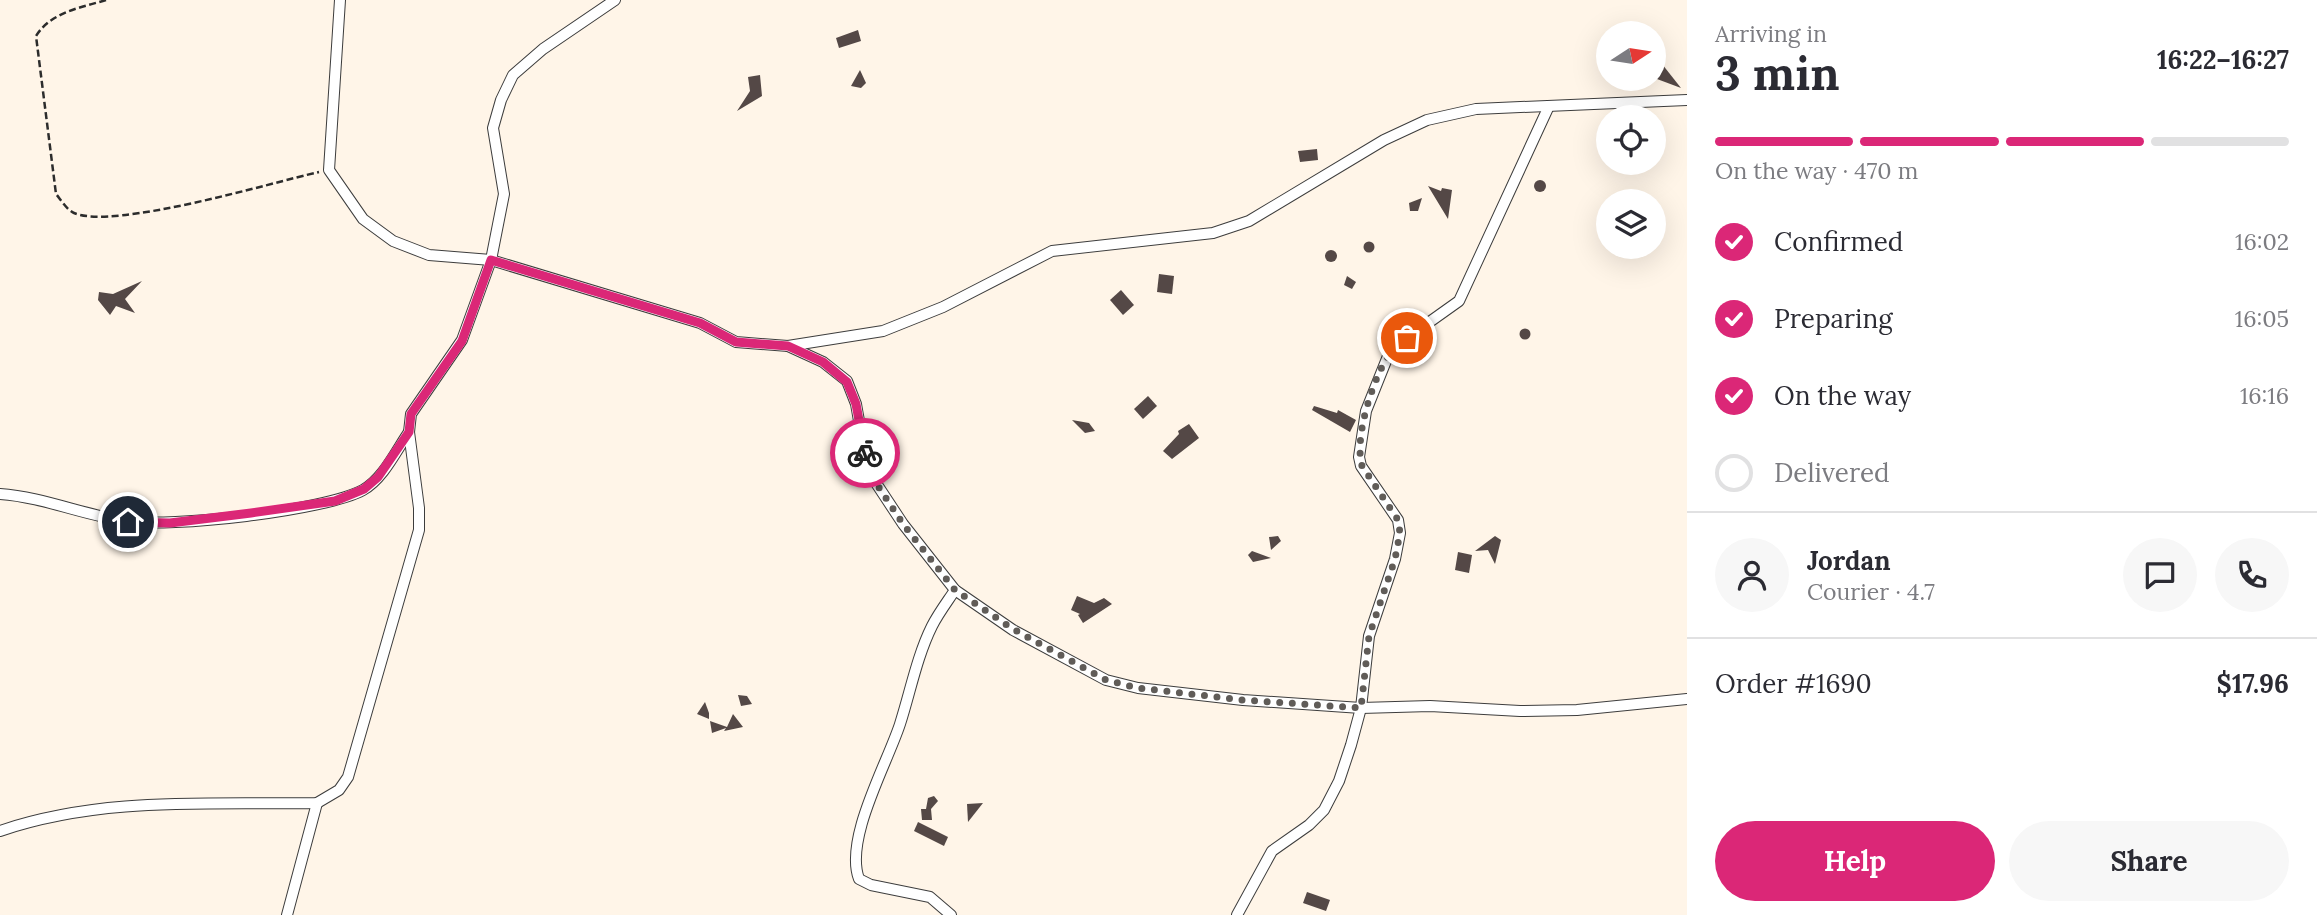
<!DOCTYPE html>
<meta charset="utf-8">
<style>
body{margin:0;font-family:Lora,serif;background:#f7f7f7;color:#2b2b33;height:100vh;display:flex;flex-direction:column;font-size:26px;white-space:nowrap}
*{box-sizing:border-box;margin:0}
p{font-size:23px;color:#7c7c81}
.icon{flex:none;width:38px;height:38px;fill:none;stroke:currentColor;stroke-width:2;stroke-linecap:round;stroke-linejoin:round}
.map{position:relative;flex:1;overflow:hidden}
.drawer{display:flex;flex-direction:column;background:#fff;width:630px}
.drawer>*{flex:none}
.needle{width:46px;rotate:78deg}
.buttons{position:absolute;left:1596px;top:21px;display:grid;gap:14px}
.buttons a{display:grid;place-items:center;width:70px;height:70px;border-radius:50%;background:#fff;box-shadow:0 7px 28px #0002;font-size:35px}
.pin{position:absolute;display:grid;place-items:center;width:60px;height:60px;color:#fff;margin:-30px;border:4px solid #fff;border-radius:50%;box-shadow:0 2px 7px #0007}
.courier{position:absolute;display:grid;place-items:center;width:70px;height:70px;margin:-35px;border:5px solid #db2777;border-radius:50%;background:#fff;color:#222;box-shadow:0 2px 9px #0007}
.head em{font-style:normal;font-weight:700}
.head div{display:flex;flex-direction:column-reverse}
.head{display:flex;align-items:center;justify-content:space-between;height:119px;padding:0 28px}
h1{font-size:46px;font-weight:700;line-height:52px}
.bar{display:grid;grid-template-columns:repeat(4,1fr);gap:10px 7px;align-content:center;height:84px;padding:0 28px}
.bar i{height:9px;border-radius:5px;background:#e1e1e2}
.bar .current{background:#db2777}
.bar p{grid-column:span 4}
.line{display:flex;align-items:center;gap:18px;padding:0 28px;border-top:2px solid #e1e1e2}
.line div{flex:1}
.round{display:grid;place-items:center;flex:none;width:74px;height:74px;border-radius:37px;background:#f7f7f7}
ol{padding:0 28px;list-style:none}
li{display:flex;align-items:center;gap:21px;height:77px}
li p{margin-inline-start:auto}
li .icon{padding:7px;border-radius:50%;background:#db2777;color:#fff;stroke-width:4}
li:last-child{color:#7c7c81}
li i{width:38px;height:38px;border:4px solid #e1e1e2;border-radius:50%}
.primary-button{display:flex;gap:14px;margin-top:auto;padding:14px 28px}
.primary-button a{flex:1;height:80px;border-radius:42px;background:#db2777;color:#fff;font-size:28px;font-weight:700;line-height:80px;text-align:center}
.primary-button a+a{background:#f7f7f7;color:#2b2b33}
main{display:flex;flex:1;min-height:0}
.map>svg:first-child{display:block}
</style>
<main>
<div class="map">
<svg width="1687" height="915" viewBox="0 0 1687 915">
<rect width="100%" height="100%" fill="#fff5e8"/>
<g fill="#544846">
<path d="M858,30L861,41L839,48L836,38Z"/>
<path d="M1662,64L1681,88L1657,79Z"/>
<path d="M860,70L866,83L861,88L851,86Z"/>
<path d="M760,75L762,96L737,111L750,91L748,77Z"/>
<path d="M1317,149L1318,160L1300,162L1298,151Z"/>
<circle cx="1540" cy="186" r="6"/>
<path d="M1428,186L1441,191L1442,188L1452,190L1448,219Z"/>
<path d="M1422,198L1418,211H1410L1409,203Z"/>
<circle cx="1369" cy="247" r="5.5"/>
<circle cx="1331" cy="256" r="6"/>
<path d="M1159,274L1174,276L1172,294L1157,292Z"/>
<path d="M1347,276L1356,282L1352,289L1344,285Z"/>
<path d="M142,281L125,299L135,313L116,306L110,315L98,300L99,292L113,294Z"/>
<path d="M1121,290L1134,305L1123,315L1110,300Z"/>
<circle cx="1525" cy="334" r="5.5"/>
<path d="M1148,396L1157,406L1143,419L1134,409Z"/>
<path d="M1314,406L1337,413L1338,410L1356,420L1350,432L1312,410Z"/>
<path d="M1072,420L1089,423L1095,431L1085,433Z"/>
<path d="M1189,424L1199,438L1172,459L1163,451L1179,434L1178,431Z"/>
<path d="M1278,536L1281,541L1271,550L1269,537Z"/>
<path d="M1495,536L1501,540L1495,564L1488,550L1475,551Z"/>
<path d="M1252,551L1271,558L1253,562L1248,555Z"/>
<path d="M1458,552L1472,555L1469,573L1455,570Z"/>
<path d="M1077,596L1094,603L1104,598L1112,604L1083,623L1078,615L1080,614L1071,610Z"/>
<path d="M738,695L747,696L752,704L741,706Z"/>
<path d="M705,702L709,713V719L697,714Z"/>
<path d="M733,714L743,727L724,731L726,728L712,733L710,721L727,727Z"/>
<path d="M934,796L938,801L931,809L932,820H922L921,809H926L928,798Z"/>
<path d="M983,803L968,822L967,804Z"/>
<path d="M918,822L948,837L944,846L914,831Z"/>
<path d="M1307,892L1330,900L1326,911L1303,903Z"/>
</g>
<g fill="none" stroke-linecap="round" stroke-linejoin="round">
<g stroke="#3d3d3d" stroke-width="12">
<g id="minor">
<path d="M340,0L329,170L363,219L393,241L429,255L491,260L700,323L736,342L788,346L883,331L943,307L1052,251L1213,233L1249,221L1384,140L1427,120L1476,109L1687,100"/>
<path d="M788,346L823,362L847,381L856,404L864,449L874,480L903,524L955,590L1013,630L1106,680L1138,688L1243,700L1361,708L1430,706L1520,711L1577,710L1687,699"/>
<path d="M0,494C43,497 83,515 125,521C170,528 324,511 363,490C383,479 396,451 409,432"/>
<path d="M0,831C103,796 210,805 317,803L339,790L348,777L419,530V508L409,432L411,414L462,340L491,260L504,194L493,128L501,100L513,75L543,49L615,0"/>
<path d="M287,915L317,803"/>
<path d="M951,915L930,897L871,885L859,879C844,839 887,764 900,724C910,693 917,656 932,626C938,614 947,602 955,590"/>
<path d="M1237,915L1272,851L1309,825L1324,810L1339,781L1351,745L1361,708L1369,636L1395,559L1400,533L1398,520L1361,466L1359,457L1366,411L1388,356L1407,338L1459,301L1549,106"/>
</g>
</g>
<path stroke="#2c2c2c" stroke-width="2.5" stroke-dasharray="7 3.5" stroke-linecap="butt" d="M106,0C80,8 51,12 36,36L56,194C61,200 67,210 74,213C114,230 270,183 319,172"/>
<use href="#minor" stroke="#fff" stroke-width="10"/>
</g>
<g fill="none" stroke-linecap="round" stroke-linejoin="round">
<path stroke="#605c58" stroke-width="7" stroke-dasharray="0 12.6" d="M865,453L874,480L903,524L955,590L1013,629L1106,680L1138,688L1243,700L1361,708L1369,636L1395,559L1400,533L1398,520L1362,466C1354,438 1372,382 1387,358C1392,350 1401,344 1407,338"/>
<path stroke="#db2777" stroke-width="9" d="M128,522L170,523L251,513L335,501L364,489L378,477L409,432L411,414L462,341L491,260L700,323L736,342L788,346L823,362L847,382L856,404L865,453"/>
</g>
</svg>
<div class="buttons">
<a><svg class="needle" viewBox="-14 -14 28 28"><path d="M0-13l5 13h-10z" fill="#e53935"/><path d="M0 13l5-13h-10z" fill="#7c7c81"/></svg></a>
<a><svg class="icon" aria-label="locate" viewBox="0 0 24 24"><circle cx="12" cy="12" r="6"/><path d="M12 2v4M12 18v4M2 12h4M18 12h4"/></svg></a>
<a><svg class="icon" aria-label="layers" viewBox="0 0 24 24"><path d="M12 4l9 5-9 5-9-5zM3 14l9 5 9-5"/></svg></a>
</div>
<div class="pin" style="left:1407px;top:338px;background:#ea580c"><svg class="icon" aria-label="bag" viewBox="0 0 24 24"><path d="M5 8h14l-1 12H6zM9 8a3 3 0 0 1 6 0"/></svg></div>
<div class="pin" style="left:128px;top:522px;background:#1f2937"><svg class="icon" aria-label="home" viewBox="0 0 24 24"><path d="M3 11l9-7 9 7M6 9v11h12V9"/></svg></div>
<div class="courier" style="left:865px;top:453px"><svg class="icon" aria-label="bike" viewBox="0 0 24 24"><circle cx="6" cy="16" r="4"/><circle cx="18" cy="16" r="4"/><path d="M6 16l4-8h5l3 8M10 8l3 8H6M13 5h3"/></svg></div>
</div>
<section class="drawer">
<div class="head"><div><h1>3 min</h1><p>Arriving in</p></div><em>16:22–16:27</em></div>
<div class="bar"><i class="current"></i><i class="current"></i><i class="current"></i><i></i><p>On the way · 470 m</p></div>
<ol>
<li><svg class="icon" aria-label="check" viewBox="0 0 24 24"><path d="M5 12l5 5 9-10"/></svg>Confirmed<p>16:02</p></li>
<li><svg class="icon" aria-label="check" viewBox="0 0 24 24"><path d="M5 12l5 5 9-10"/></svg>Preparing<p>16:05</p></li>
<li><svg class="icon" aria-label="check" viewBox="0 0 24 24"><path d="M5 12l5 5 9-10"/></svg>On the way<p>16:16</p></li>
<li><i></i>Delivered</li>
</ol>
<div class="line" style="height:126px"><a class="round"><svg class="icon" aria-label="person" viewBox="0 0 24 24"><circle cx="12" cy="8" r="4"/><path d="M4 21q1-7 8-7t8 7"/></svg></a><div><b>Jordan</b><p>Courier · 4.7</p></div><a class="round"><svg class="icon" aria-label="chat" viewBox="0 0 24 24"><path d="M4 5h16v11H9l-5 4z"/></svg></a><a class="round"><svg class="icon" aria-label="phone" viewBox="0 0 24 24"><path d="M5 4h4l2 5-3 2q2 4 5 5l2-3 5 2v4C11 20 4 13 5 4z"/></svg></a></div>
<div class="line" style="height:91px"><div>Order #1690</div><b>$17.96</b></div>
<div class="primary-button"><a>Help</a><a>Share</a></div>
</section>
</main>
